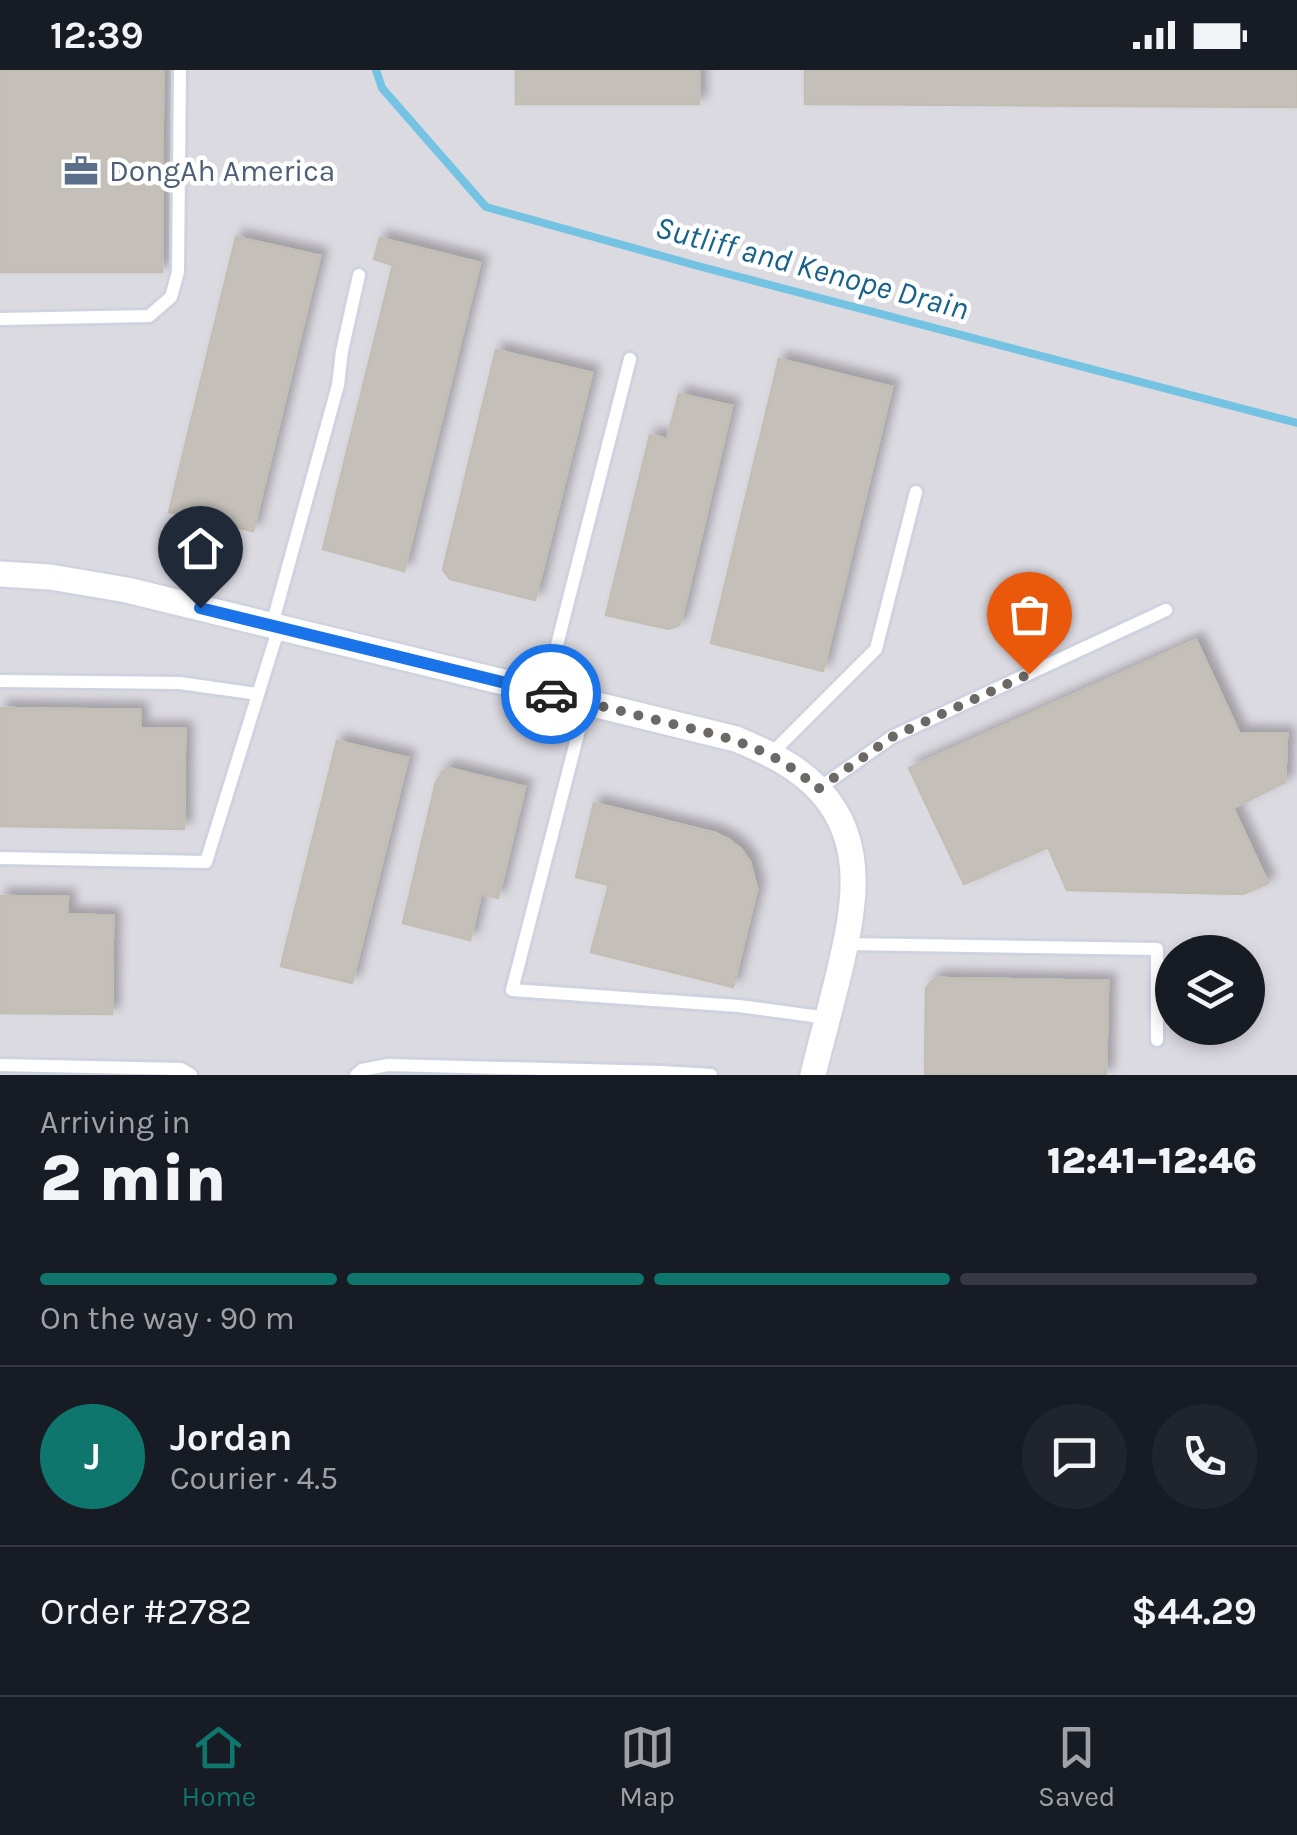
<!DOCTYPE html>
<meta charset="utf-8">
<style>
body{margin:0;font-family:Karla,sans-serif;background:#20242c;color:#f1f3f6;height:100vh;display:flex;flex-direction:column;font-size:38px;white-space:nowrap}
*{box-sizing:border-box;margin:0}
p{font-size:32px;color:#9ea1a6}
.icon{flex:none;width:55px;height:55px;fill:none;stroke:currentColor;stroke-width:2;stroke-linecap:round;stroke-linejoin:round}
.map{position:relative;height:1005px;overflow:hidden}
.sheet{display:flex;flex-direction:column;background:#171b24;flex:1}
.sheet>*{flex:none}
.fabs{position:absolute;left:1155px;top:865px;display:grid;gap:20px}
.fabs a{display:grid;place-items:center;width:110px;height:110px;border-radius:50%;background:#171b24;box-shadow:0 5px 15px #0003;font-size:50px}
.pin{position:absolute;display:grid;place-items:center;width:85px;height:85px;color:#fff;margin:-102px -42px;border-radius:50% 50% 50% 0;rotate:-45deg;box-shadow:0 0 10px #0007}
.pin .icon{rotate:45deg}
.courier{position:absolute;display:grid;place-items:center;width:100px;height:100px;margin:-50px;border:8px solid #1a73e8;border-radius:50%;background:#fff;color:#222;box-shadow:0 2px 12px #0007}
.headline em{font-style:normal;font-weight:800}
.headline div{display:flex;flex-direction:column-reverse}
.headline{display:flex;align-items:center;justify-content:space-between;height:170px;padding:0 40px}
h1{font-size:65px;font-weight:800;line-height:75px}
.bar{display:grid;grid-template-columns:repeat(4,1fr);gap:15px 10px;align-content:center;height:120px;padding:0 40px}
.bar i{height:12px;border-radius:8px;background:#363941}
.bar .selected{background:#0f766e}
.bar p{grid-column:span 4}
.line{display:flex;align-items:center;gap:25px;padding:0 40px;border-top:2px solid #363941}
.line div{flex:1}
.round{display:grid;place-items:center;flex:none;width:105px;height:105px;border-radius:52px;background:#20242c}
.status{display:flex;justify-content:space-between;align-items:center;height:70px;padding:0 50px;background:#171b24;direction:ltr}
.status svg{height:28px;fill:currentColor}
.tab-bar{display:flex;justify-content:space-around;align-items:center;height:140px;border-top:2px solid #363941;background:#171b24;font-size:28px;color:#9ea1a6}
.tab-bar a{display:grid;justify-items:center;gap:5px}
.tab-bar .selected{color:#0f766e}
.map>svg:first-child{display:block}
</style>
<div class="status"><b>12:39</b><svg viewBox="0 0 49 12"><path d="M0 12V9h3v3zM5 12V6h3v6zM10 12V3h3v9zM15 12V0h3v12zM26 1h20v11H26zM47 4h2v5h-2z"/></svg></div>
<div class="map">
<svg width="1297" height="1005" viewBox="0 0 1297 1005">
<defs>
<filter id="shadow"><feDropShadow dx="7" dy="-7" stdDeviation="5" flood-color="#0004"/></filter>
</defs>
<rect width="100%" height="100%" fill="#e9e2da"/>
<path fill="#dcdae1" fill-rule="evenodd" d="M0,0H1297V1005H0ZM1172,882H1248V958H1172Z"/>
<g fill="none" stroke-linecap="round" stroke-linejoin="round">
<path stroke="#74c3e3" stroke-width="8" d="M376,0L382,18L486,137L698,196L1297,353"/>
</g>
<g fill="#c4bfb9" stroke="#c3beb4" stroke-width="2.5" filter="url(#shadow)">
<path d="M0,0H163L162,202H0Z"/>
<rect x="516" y="0" width="183" height="34"/>
<path d="M805,0H1297V37L805,34Z"/>
<path d="M236,167L320,186L253,461L169,442Z"/>
<path d="M380,168L480,193L404,501L323,479L393,195L374,189Z"/>
<path d="M496,280L592,303L535,530L450,509L443,500Z"/>
<path d="M779,289L892,317L823,601L711,573Z"/>
<path d="M679,324L732,336L682,547L679,555L669,559L606,545L650,365L667,369Z"/>
<path d="M1196,570L1239,663L1287,664L1285,712L1233,738L1268,813L1243,824L1067,820L1048,777L964,814L909,698Z"/>
<path d="M0,638L140,640V659H185L184,759L0,756Z"/>
<path d="M337,671L408,688L352,913L281,896Z"/>
<path d="M448,698L525,717L498,828L481,824L470,870L403,853L436,712L443,701Z"/>
<path d="M594,733L715,763L728,769L741,779L750,792L757,819L733,917L591,882L609,815L576,807Z"/>
<path d="M0,826L68,827L67,844L113,846L112,944L0,943Z"/>
<path d="M935,908L1108,911L1106,1005H925L926,918Z"/>
</g>
<g fill="none" stroke-linecap="round" stroke-linejoin="round">
<g stroke="#cfd2df" stroke-width="18">
<g id="service">
<path d="M0,249L149,246L171,227L178,202L180,0"/>
<path d="M272,555L338,315L342,281L359,205"/>
<path d="M0,611L180,613L258,624"/>
<path d="M545,622L630,289"/>
<path d="M586,633L512,920L739,936L828,948"/>
<path d="M771,684L876,579L916,422"/>
<path d="M818,719L892,667L1166,540"/>
<path d="M0,788L206,792L279,557"/>
<path d="M846,874L1157,879V970"/>
<path d="M0,995L181,999L191,1005"/>
<path d="M356,1005L362,1000L388,995L661,1002L711,1005"/>
</g>
</g>
<g stroke="#cfd2df" stroke-width="30">
<path id="minor" d="M0,504L50,507L127,520L736,669C767,682 798,696 821,722C869,775 853,844 838,907C830,940 821,972 813,1005"/>
</g>
<use href="#service" stroke="#fff" stroke-width="12"/>
<use href="#minor" stroke="#fff" stroke-width="25"/>
</g>
<g fill="none" stroke-linecap="round" stroke-linejoin="round">
<path stroke="#6b6866" stroke-width="10" stroke-dasharray="0 18" d="M551,624C588,633 626,642 664,652C723,666 772,676 818,719L892,667L1029,604"/>
<path stroke="#1a73e8" stroke-width="12" d="M200,538L551,624"/>
</g>
<defs>
<g id="office-bare" transform="scale(2.7)"><path d="M-6-3h4V-5.5h4V-3h4V5H-6ZM-1-4.5V-3h2v-1.5ZM-6 0V1H6V0Z" fill="#5c6f8a" stroke="#fff" stroke-width="2.5" paint-order="stroke"/></g>
</defs>
<g fill-rule="evenodd">
<use href="#office-bare" x="81" y="101"/>
</g>
<g text-anchor="middle" dominant-baseline="central" stroke-width="9" stroke-linejoin="round" paint-order="stroke">
<g font-size="30" fill="#4e5e75" stroke="#fff" text-anchor="start">
<text x="109" y="101">DongAh America</text>
</g>
<g font-size="32" font-style="italic" fill="#18618a" stroke="#fff">
<text transform="translate(812 198) rotate(15)">Sutliff and Kenope Drain</text>
</g>
</g>
</svg>
<div class="fabs">
<a><svg class="icon" aria-label="layers" viewBox="0 0 24 24"><path d="M12 4l9 5-9 5-9-5zM3 14l9 5 9-5"/></svg></a>
</div>
<div class="pin" style="left:1029px;top:604px;background:#ea580c"><svg class="icon" aria-label="bag" viewBox="0 0 24 24"><path d="M5 8h14l-1 12H6zM9 8a3 3 0 0 1 6 0"/></svg></div>
<div class="pin" style="left:200px;top:538px;background:#1f2937"><svg class="icon" aria-label="home" viewBox="0 0 24 24"><path d="M3 11l9-7 9 7M6 9v11h12V9"/></svg></div>
<div class="courier" style="left:551px;top:624px"><svg class="icon" aria-label="car" viewBox="0 0 24 24"><path d="M5 17H2v-5l4-1 3-4h7l3 4 3 1v5h-3M9 17h6M6 11h13"/><circle cx="7" cy="17" r="2"/><circle cx="17" cy="17" r="2"/></svg></div>
</div>
<section class="sheet">
<div class="headline"><div><h1>2 min</h1><p>Arriving in</p></div><em>12:41–12:46</em></div>
<div class="bar"><i class="selected"></i><i class="selected"></i><i class="selected"></i><i></i><p>On the way · 90 m</p></div>
<div class="line" style="height:180px"><b class="round" style="background:#0f766e;color:#fff">J</b><div><b>Jordan</b><p>Courier · 4.5</p></div><a class="round"><svg class="icon" aria-label="chat" viewBox="0 0 24 24"><path d="M4 5h16v11H9l-5 4z"/></svg></a><a class="round"><svg class="icon" aria-label="phone" viewBox="0 0 24 24"><path d="M5 4h4l2 5-3 2q2 4 5 5l2-3 5 2v4C11 20 4 13 5 4z"/></svg></a></div>
<div class="line" style="height:130px"><div>Order #2782</div><b>$44.29</b></div>
</section>
<nav class="tab-bar">
<a class="selected"><svg class="icon" aria-label="home" viewBox="0 0 24 24"><path d="M3 11l9-7 9 7M6 9v11h12V9"/></svg>Home</a>
<a><svg class="icon" aria-label="map" viewBox="0 0 24 24"><path d="M3 6l6-2 6 2 6-2v14l-6 2-6-2-6 2zM9 4v14M15 6v14"/></svg>Map</a>
<a><svg class="icon" aria-label="saved" viewBox="0 0 24 24"><path d="M7 4h10v16l-5-4-5 4z"/></svg>Saved</a>
</nav>
